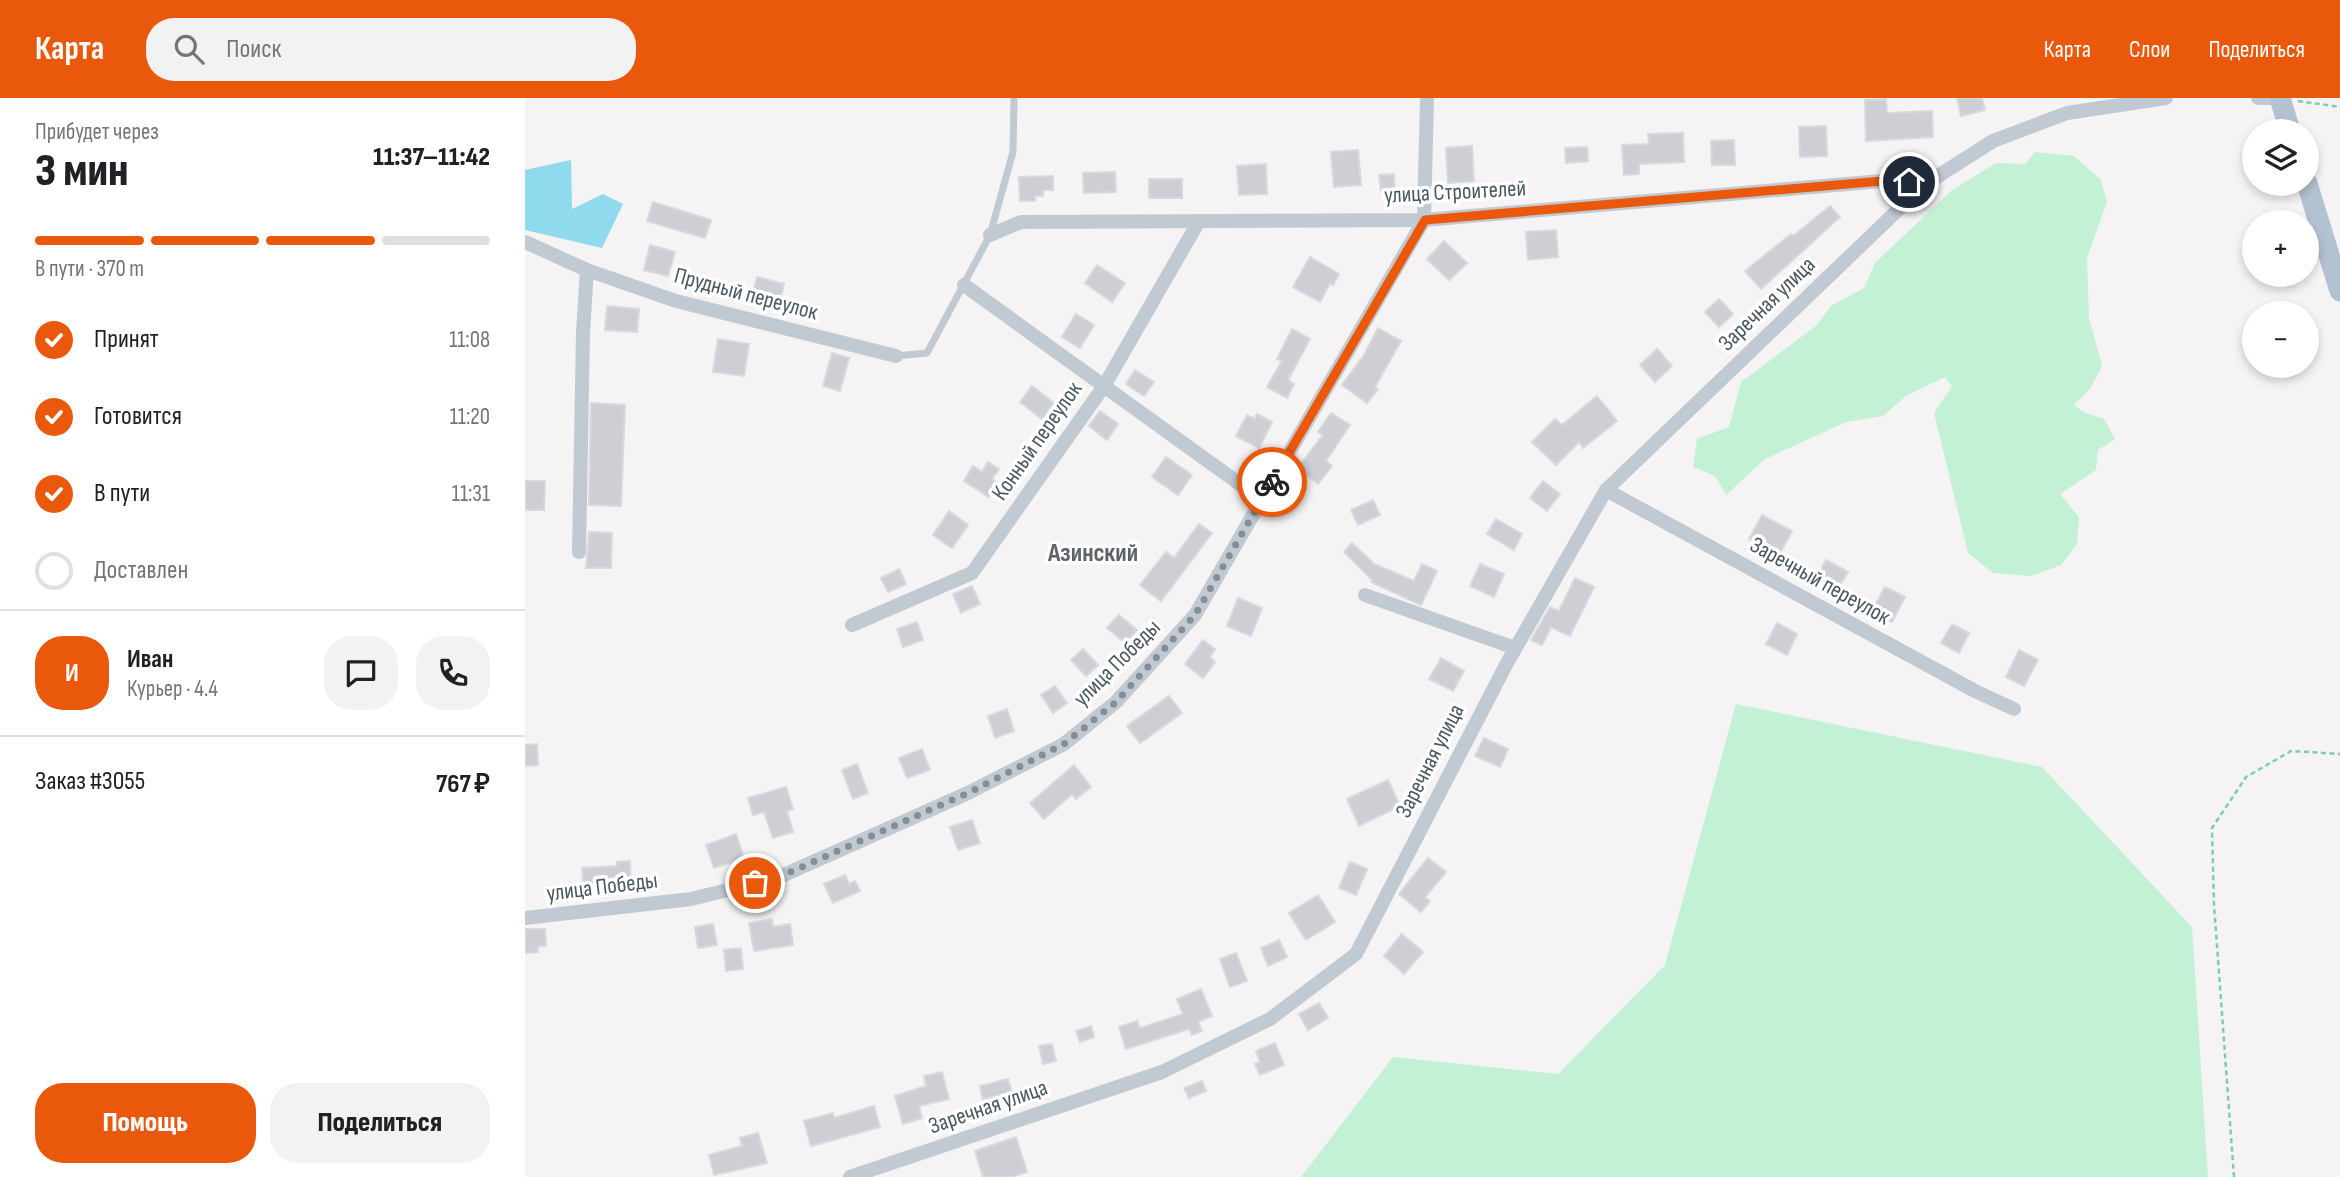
<!DOCTYPE html>
<html lang="ru">
<meta charset="utf-8">
<style>
body{margin:0;font-family:"Sofia Sans Condensed",sans-serif;background:#f2f2f2;color:#202124;height:100vh;display:flex;flex-direction:column;font-size:26px;white-space:nowrap}
*{box-sizing:border-box;margin:0}
p{font-size:23px;color:#757577}
.icon{flex:none;width:38px;height:38px;fill:none;stroke:currentColor;stroke-width:2;stroke-linecap:round;stroke-linejoin:round}
.map{position:relative;flex:1;overflow:hidden}
.sheet{display:flex;flex-direction:column;background:#fff;width:525px}
.sheet>*{flex:none}
.controls{position:absolute;left:1717px;top:21px;display:grid;gap:14px}
.controls a{display:grid;place-items:center;width:77px;height:77px;border-radius:50%;background:#fff;box-shadow:0 4px 10px #0003;font-size:35px}
.pin{position:absolute;display:grid;place-items:center;width:60px;height:60px;color:#fff;margin:-30px;border:4px solid #fff;border-radius:50%;box-shadow:0 2px 7px #0007}
.courier{position:absolute;display:grid;place-items:center;width:70px;height:70px;margin:-35px;border:5px solid #ea580c;border-radius:50%;background:#fff;color:#222;box-shadow:0 2px 9px #0007}
.headline em{font-style:normal;font-weight:800}
.headline div{display:flex;flex-direction:column-reverse}
.headline{display:flex;align-items:center;justify-content:space-between;height:119px;padding:0 35px}
h1{font-size:46px;font-weight:800;line-height:52px}
.bar{display:grid;grid-template-columns:repeat(4,1fr);gap:10px 7px;align-content:center;height:84px;padding:0 35px}
.bar i{height:9px;border-radius:5px;background:#e0e0e0}
.bar .current{background:#ea580c}
.bar p{grid-column:span 4}
.line{display:flex;align-items:center;gap:18px;padding:0 35px;border-top:2px solid #e0e0e0}
.line div{flex:1}
.round{display:grid;place-items:center;flex:none;width:74px;height:74px;border-radius:28px;background:#f2f2f2}
ol{padding:0 35px;list-style:none}
li{display:flex;align-items:center;gap:21px;height:77px}
li p{margin-inline-start:auto}
li .icon{padding:7px;border-radius:50%;background:#ea580c;color:#fff;stroke-width:4}
li:last-child{color:#757577}
li i{width:38px;height:38px;border:4px solid #e0e0e0;border-radius:50%}
.primary-button{display:flex;gap:14px;margin-top:auto;padding:14px 35px}
.primary-button a{flex:1;height:80px;border-radius:28px;background:#ea580c;color:#fff;font-size:28px;font-weight:800;line-height:80px;text-align:center}
.primary-button a+a{background:#f2f2f2;color:#202124}
header{display:flex;align-items:center;gap:42px;box-sizing:border-box;height:98px;padding:0 35px;background:#ea580c;color:#fff}
header strong{font-size:33px}
nav{display:flex;gap:38px;margin-inline-start:auto;font-size:24px}
.search{width:490px;height:63px;background:#f2f2f2;display:flex;align-items:center;gap:18px;box-sizing:border-box;padding:0 24px;border-radius:28px;color:#757577;font-size:26px}
main{display:flex;flex:1;min-height:0}
.map>svg:first-child{display:block}
</style>
<header>
<strong>Карта</strong>
<div class="search"><svg class="icon" aria-label="search" viewBox="0 0 24 24"><circle cx="10" cy="10" r="6"/><path d="M15 15l6 6"/></svg>Поиск</div>
<nav><a>Карта</a><a>Слои</a><a>Поделиться</a></nav>
</header>
<main>
<section class="sheet">
<div class="headline"><div><h1>3 мин</h1><p>Прибудет через</p></div><em>11:37–11:42</em></div>
<div class="bar"><i class="current"></i><i class="current"></i><i class="current"></i><i></i><p>В пути · 370 m</p></div>
<ol>
<li><svg class="icon" aria-label="check" viewBox="0 0 24 24"><path d="M5 12l5 5 9-10"/></svg>Принят<p>11:08</p></li>
<li><svg class="icon" aria-label="check" viewBox="0 0 24 24"><path d="M5 12l5 5 9-10"/></svg>Готовится<p>11:20</p></li>
<li><svg class="icon" aria-label="check" viewBox="0 0 24 24"><path d="M5 12l5 5 9-10"/></svg>В пути<p>11:31</p></li>
<li><i></i>Доставлен</li>
</ol>
<div class="line" style="height:126px"><b class="round" style="background:#ea580c;color:#fff">И</b><div><b>Иван</b><p>Курьер · 4.4</p></div><a class="round"><svg class="icon" aria-label="chat" viewBox="0 0 24 24"><path d="M4 5h16v11H9l-5 4z"/></svg></a><a class="round"><svg class="icon" aria-label="phone" viewBox="0 0 24 24"><path d="M5 4h4l2 5-3 2q2 4 5 5l2-3 5 2v4C11 20 4 13 5 4z"/></svg></a></div>
<div class="line" style="height:91px"><div>Заказ #3055</div><b>767 ₽</b></div>
<div class="primary-button"><a>Помощь</a><a>Поделиться</a></div>
</section>
<div class="map">
<svg width="1815" height="1079" viewBox="0 0 1815 1079">
<rect width="100%" height="100%" fill="#f5f3f3"/>
<g fill="#c3f1d5">
<path d="M1510,54L1549,58L1576,82L1582,104L1562,160L1564,220L1577,268L1565,291L1549,307L1559,314L1579,321L1590,341L1573,352L1571,372L1535,396L1554,419L1552,446L1536,467L1506,478L1468,475L1443,455L1409,315L1427,288L1420,279L1381,298L1358,318L1321,324L1240,361L1201,397L1190,378L1168,369L1172,341L1204,329L1216,284L1291,228L1306,208L1339,190L1350,165L1427,92L1471,65L1500,66Z"/>
<path d="M1211,606L1517,669L1667,829L1683,1079H776L868,959L1033,976L1140,867Z"/>
</g>
<path fill="#90daee" d="M46,62L47,111L78,96L98,106L77,150L0,132V72Z"/>
<g fill="#cdcfd5" stroke="#d7d9de" stroke-width="2">
<path d="M1432,0H1457L1460,12L1436,18Z"/>
<path d="M1361,1L1362,15L1407,13L1408,39L1341,43L1340,2Z"/>
<path d="M1301,28L1302,58L1275,59L1274,29Z"/>
<path d="M1158,35L1159,64L1114,66V76L1099,77L1097,47L1124,46L1123,36Z"/>
<path d="M1209,42L1210,67H1187L1186,43Z"/>
<path d="M947,48L949,83L923,85L921,50Z"/>
<path d="M1062,49L1063,63L1041,65L1040,50Z"/>
<path d="M833,52L836,87L809,89L806,54Z"/>
<path d="M741,66L742,96L714,97L712,68Z"/>
<path d="M590,74L591,94L559,95L558,75Z"/>
<path d="M869,76L870,93L856,94L854,77Z"/>
<path d="M528,78V92H518V98H510V103H495L494,79Z"/>
<rect x="624" y="81" width="33" height="19"/>
<path d="M128,104L186,122L180,140L122,123Z"/>
<path d="M1305,108L1315,119L1236,191L1220,173L1266,136L1268,138Z"/>
<path d="M1031,132L1033,159L1003,162L1001,134Z"/>
<path d="M919,143L942,165L924,182L902,161Z"/>
<path d="M125,147L150,154L143,178L119,172Z"/>
<path d="M785,159L814,176L808,187L805,185L795,204L768,189Z"/>
<path d="M572,167L600,185L587,204L560,185Z"/>
<path d="M232,179L259,186L254,207L227,200Z"/>
<path d="M1194,201L1208,216L1194,229L1180,214Z"/>
<path d="M82,208L114,211L112,234L80,232Z"/>
<path d="M551,216L569,227L555,250L537,239Z"/>
<path d="M853,230L876,243L850,289L853,291L842,305L817,287L839,257Z"/>
<path d="M767,231L785,241L763,282L769,286L762,300L742,289L757,263L752,261Z"/>
<path d="M193,241L224,246L219,278L188,274Z"/>
<path d="M1132,251L1147,268L1130,284L1115,267Z"/>
<path d="M307,255L324,260L315,293L298,288Z"/>
<path d="M610,272L629,284L619,298L601,286Z"/>
<path d="M507,288L529,305L517,321L495,304Z"/>
<path d="M1072,298L1092,323L1058,350L1054,344L1031,367L1007,344L1030,321L1037,327Z"/>
<path d="M66,305L100,307L96,408L64,407Z"/>
<path d="M575,313L593,326L582,342L564,328Z"/>
<path d="M806,315L825,327L801,363L807,368L793,386L773,370L798,337L793,334Z"/>
<path d="M732,316L747,324L734,350L711,338L722,317L730,321Z"/>
<path d="M641,359L667,377L653,397L627,379Z"/>
<path d="M463,364L474,371L467,381L473,385L464,399L439,383L448,368L457,374Z"/>
<path d="M0,383H20L19,412H0Z"/>
<path d="M1018,383L1035,396L1022,413L1005,400Z"/>
<path d="M848,402L855,417L833,427L826,412Z"/>
<path d="M424,413L443,427L427,450L408,437Z"/>
<path d="M1237,417L1267,433L1254,457L1224,441Z"/>
<path d="M971,421L997,436L989,452L962,436Z"/>
<path d="M674,426L687,435L636,503L615,487L641,454L649,460Z"/>
<path d="M64,434L87,435L86,470H61Z"/>
<path d="M827,445L849,466L889,483L897,466L912,473L896,507L846,484L847,482L819,454Z"/>
<path d="M1301,462L1323,474L1310,496L1289,484Z"/>
<path d="M955,466L979,476L969,499L945,488Z"/>
<path d="M374,471L381,486L363,494L356,480Z"/>
<path d="M1050,480L1069,489L1045,538L1026,529L1017,547L1006,542L1025,509L1034,513Z"/>
<path d="M447,488L455,506L436,515L428,496Z"/>
<path d="M1360,489L1380,499L1367,524L1347,513Z"/>
<path d="M713,500L737,510L726,538L702,528Z"/>
<path d="M594,517L612,532L600,545L582,530Z"/>
<path d="M392,524L398,542L378,549L372,531Z"/>
<path d="M1252,525L1272,536L1262,557L1241,546Z"/>
<path d="M1427,526L1444,535L1434,555L1416,545Z"/>
<path d="M678,542L690,551L685,559L690,564L678,580L660,566Z"/>
<path d="M558,551L573,567L561,578L546,562Z"/>
<path d="M1494,552L1513,562L1499,588L1481,579Z"/>
<path d="M916,560L939,573L928,593L904,581Z"/>
<path d="M530,588L542,605L528,615L516,597Z"/>
<path d="M644,598L657,615L615,645L602,628Z"/>
<path d="M482,611L489,633L470,640L463,618Z"/>
<path d="M959,640L983,651L975,669L950,658Z"/>
<path d="M12,646L13,667L0,668V647Z"/>
<path d="M397,651L405,672L382,680L374,660Z"/>
<path d="M332,666L343,695L328,701L317,672Z"/>
<path d="M549,667L566,689L551,701L547,696L519,721L505,705Z"/>
<path d="M863,682L875,708L834,728L822,701Z"/>
<path d="M261,689L268,711L262,713L268,734L248,740L239,714L228,717L223,700Z"/>
<path d="M447,722L455,745L433,752L425,729Z"/>
<path d="M211,736L219,760L189,770L181,747Z"/>
<path d="M903,760L921,774L900,799L905,803L896,814L874,796Z"/>
<path d="M105,763L106,787L59,791L57,770L92,768V764Z"/>
<path d="M825,764L842,771L831,797L814,790Z"/>
<path d="M320,777L324,786L330,783L335,793L308,805L299,786Z"/>
<path d="M793,797L810,824L781,842L764,815Z"/>
<path d="M247,821L248,829L265,826L268,847L229,853L224,825Z"/>
<path d="M188,826L192,847L173,850L170,829Z"/>
<path d="M0,831H20L21,848H13V854L0,855Z"/>
<path d="M877,836L898,854L879,876L859,858Z"/>
<path d="M754,842L762,859L743,868L736,850Z"/>
<path d="M216,850L218,871L201,873L199,852Z"/>
<path d="M711,855L722,883L705,889L695,861Z"/>
<path d="M676,891L687,918L673,924L677,933L667,937L664,931L601,951L594,929L612,923L615,930L658,916L652,901Z"/>
<path d="M794,905L803,920L783,932L774,916Z"/>
<path d="M566,928L569,939L555,944L551,933Z"/>
<path d="M750,945L759,967L735,977L730,966L735,964L731,953Z"/>
<path d="M527,946L531,963L518,966L514,948Z"/>
<path d="M417,974L424,1001L394,1008L397,1020L378,1026L370,998L401,988L399,978Z"/>
<path d="M483,981L487,994L458,1001L455,988Z"/>
<path d="M677,983L681,993L664,1000L659,990Z"/>
<path d="M349,1008L355,1029L286,1048L279,1023L308,1015L309,1020Z"/>
<path d="M233,1035L242,1065L189,1077L184,1057L217,1048L215,1040Z"/>
<path d="M491,1039L502,1074L486,1079H458L450,1053Z"/>
</g>
<g fill="none" stroke-linecap="round" stroke-linejoin="round">
<g stroke="#7ad0a6" stroke-width="2.5" stroke-dasharray="5 3.5" stroke-linecap="butt">
<path d="M1773,3L1815,9"/>
<path d="M1709,1079L1689,807L1687,730L1721,679L1766,653L1815,656"/>
</g>
<path stroke="#c1cad2" stroke-width="7" d="M371,258L402,255L465,137L488,54L489,0"/>
<g stroke="#c1cad2" stroke-width="14">
<path d="M1733,0H1755"/>
<path d="M465,137L496,124L899,122L1369,82L1399,87"/>
<path d="M0,144L62,172L151,203L371,258"/>
<path d="M439,187L737,402"/>
<path d="M1081,392L1450,593L1489,611"/>
<path d="M54,454L58,234L62,172"/>
<path d="M840,497L990,550"/>
<path d="M327,527L447,475L579,288L674,123"/>
<path d="M0,820L166,801L252,780L443,695L539,646L591,604L670,517L899,122L902,0"/>
<path d="M325,1079L637,974L745,921L831,856L982,565L1081,392L1399,87L1468,43L1542,15L1641,0"/>
</g>
<g stroke="#b3c2d1" stroke-width="21">
<path d="M1755,0L1765,33"/>
<path d="M1782,85L1815,193"/>
</g>
</g>
<g fill="none" stroke-linecap="round" stroke-linejoin="round">
<path stroke="#868d94" stroke-width="7" stroke-dasharray="0 12.6" d="M230,785L252,780L443,695L539,646L591,604L670,517L747,384"/>
<path stroke="#ea580c" stroke-width="9" d="M747,384L900,122L1369,82L1384,84"/>
</g>
<g text-anchor="middle" dominant-baseline="central" stroke-width="7" stroke-linejoin="round" paint-order="stroke">
<g font-size="23" fill="#4a5661" stroke="#fff">
<text transform="translate(930 94) rotate(-3)">улица Строителей</text>
<text transform="translate(221 196) rotate(15)">Прудный переулок</text>
<text transform="translate(1242 206) rotate(-44)">Заречная улица</text>
<text transform="translate(512 343) rotate(-55)">Конный переулок</text>
<text transform="translate(1295 483) rotate(29)">Заречный переулок</text>
<text transform="translate(592 565) rotate(-45)">улица Победы</text>
<text transform="translate(905 663) rotate(-63)">Заречная улица</text>
<text transform="translate(77 789) rotate(-7)">улица Победы</text>
<text transform="translate(463 1009) rotate(-19)">Заречная улица</text>
</g>
<g font-size="26" font-weight="bold" fill="#5f6368" stroke="#fff">
<text x="568" y="455">Азинский</text>
</g>
</g>
</svg>
<div class="controls">
<a><svg class="icon" aria-label="layers" viewBox="0 0 24 24"><path d="M12 4l9 5-9 5-9-5zM3 14l9 5 9-5"/></svg></a>
<a>+</a>
<a>−</a>
</div>
<div class="pin" style="left:230px;top:785px;background:#ea580c"><svg class="icon" aria-label="bag" viewBox="0 0 24 24"><path d="M5 8h14l-1 12H6zM9 8a3 3 0 0 1 6 0"/></svg></div>
<div class="pin" style="left:1384px;top:84px;background:#1f2937"><svg class="icon" aria-label="home" viewBox="0 0 24 24"><path d="M3 11l9-7 9 7M6 9v11h12V9"/></svg></div>
<div class="courier" style="left:747px;top:384px"><svg class="icon" aria-label="bike" viewBox="0 0 24 24"><circle cx="6" cy="16" r="4"/><circle cx="18" cy="16" r="4"/><path d="M6 16l4-8h5l3 8M10 8l3 8H6M13 5h3"/></svg></div>
</div>
</main>
